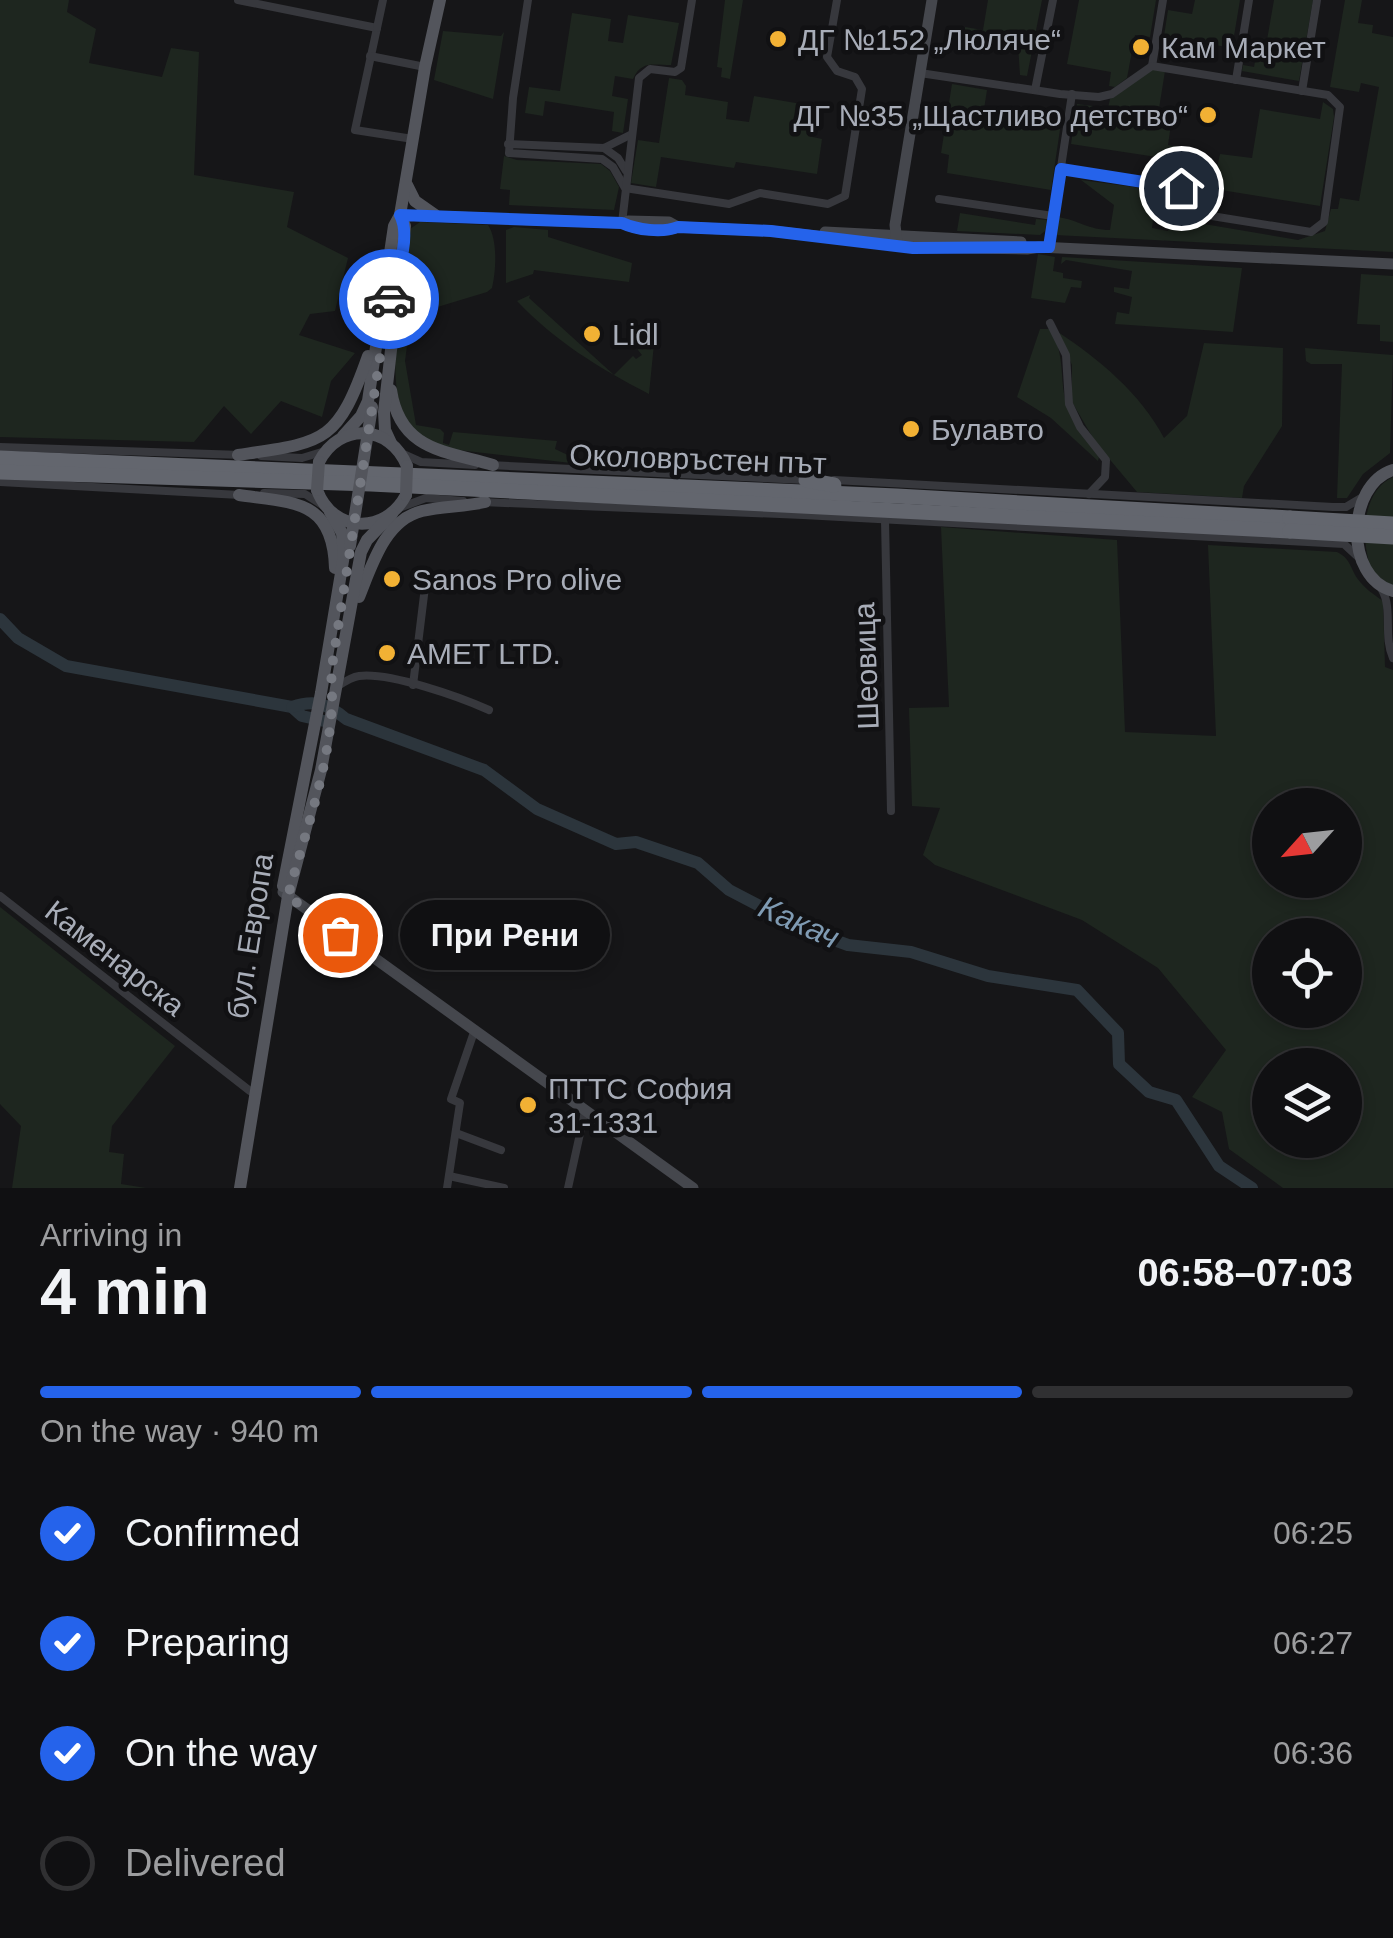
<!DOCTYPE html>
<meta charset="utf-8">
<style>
body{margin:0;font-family:Arial,sans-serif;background:#1e1e20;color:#f1f3f6;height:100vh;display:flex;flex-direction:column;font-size:38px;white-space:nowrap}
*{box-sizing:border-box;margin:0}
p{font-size:32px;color:#9c9d9f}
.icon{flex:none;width:55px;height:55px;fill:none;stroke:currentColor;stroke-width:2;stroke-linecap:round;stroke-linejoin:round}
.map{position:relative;height:1188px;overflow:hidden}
.side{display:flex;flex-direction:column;background:#101012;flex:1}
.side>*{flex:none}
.needle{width:65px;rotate:243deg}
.buttons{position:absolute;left:1252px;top:788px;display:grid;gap:20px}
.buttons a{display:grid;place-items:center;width:110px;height:110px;border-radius:50%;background:#101012;box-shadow:0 5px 15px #0003,0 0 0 2px #303032;font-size:50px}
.pin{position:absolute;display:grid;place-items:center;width:85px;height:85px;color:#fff;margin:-42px;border:5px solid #fff;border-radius:50%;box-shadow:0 2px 10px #0007}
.courier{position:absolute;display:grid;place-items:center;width:100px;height:100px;margin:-50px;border:8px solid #2563eb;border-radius:50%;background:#fff;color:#222;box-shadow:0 2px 12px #0007}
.bubble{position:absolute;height:70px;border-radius:35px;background:#101012;box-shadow:0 5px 15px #0003,0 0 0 2px #303032;font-size:32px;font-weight:700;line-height:70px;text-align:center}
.headline em{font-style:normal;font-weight:700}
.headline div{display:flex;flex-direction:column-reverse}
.headline{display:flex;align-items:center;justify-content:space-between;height:170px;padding:0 40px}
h1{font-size:65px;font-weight:700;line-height:75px}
.bar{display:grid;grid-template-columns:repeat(4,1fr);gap:15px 10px;align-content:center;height:120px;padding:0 40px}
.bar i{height:12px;border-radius:8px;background:#303032}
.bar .selected{background:#2563eb}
.bar p{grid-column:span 4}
ol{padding:0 40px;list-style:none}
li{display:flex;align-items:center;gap:30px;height:110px}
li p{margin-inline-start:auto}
li .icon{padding:10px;border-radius:50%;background:#2563eb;color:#fff;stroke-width:4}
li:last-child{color:#9c9d9f}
li i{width:55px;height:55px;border:5px solid #303032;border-radius:50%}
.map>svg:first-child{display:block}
</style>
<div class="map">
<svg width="1393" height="1188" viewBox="0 0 1393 1188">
<rect width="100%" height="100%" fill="#161618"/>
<g fill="#1e261f" fill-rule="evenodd">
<path d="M0,0H69L67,12L96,29L89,63L162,77L171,48L199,52L194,175L294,192L287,227L348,258L335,311L310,314L299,335L355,353L331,381L322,417L281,401L251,434L224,406L194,442L0,437Z"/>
<path d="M725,0H743L730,79L721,77L722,68L717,67Z"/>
<path d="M988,0H1042L1027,76L1020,75L1018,45L964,37L965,27L983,30Z"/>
<path d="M1079,0H1156L1150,37L1135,35L1127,78L1115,87L1109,86L1111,72L1067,64Z"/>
<path d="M1195,0H1240L1232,48L1164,36L1168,10L1192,14Z"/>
<path d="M1274,0H1313L1299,81L1242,71L1243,65L1254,67L1259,39L1267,40Z"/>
<path d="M1345,0H1362L1358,23L1373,25L1372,33L1393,37V252L1055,235L1058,217C1078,220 1089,230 1110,230L1114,205L1081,180L1141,188V193L1156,195L1152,228L1168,231L1172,212L1192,216V222L1298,240L1325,231L1331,209H1338L1340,198L1359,201L1379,87L1361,83L1359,92L1330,87Z"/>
<path d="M572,13L611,19L608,41L623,43L628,15L679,23L671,65C654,65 641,60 633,79L615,76L612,96L628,99L623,133L612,131L614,112L545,101L543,116L525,113L529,87L560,91Z"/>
<path d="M443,31L501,36L504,32L493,99L434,80Z"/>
<path d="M1153,69L1165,71L1157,121L1171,124L1168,145L1185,148L1183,161L1071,144L1077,104L1108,108L1110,99Z"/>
<path d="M669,78L682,80L686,86L685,95L728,102L726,119L749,122L754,96L813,106L808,136L822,139L817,174L736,162L734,168L661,157L656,187L631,183L638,140L659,143Z"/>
<path d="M952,84L987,90L984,109L1061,123L1051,190L947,173L949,155L941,153Z"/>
<path d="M1323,102L1333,109L1334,117L1320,206L1184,184L1189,164L1217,168L1220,154L1252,158L1260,109L1320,119Z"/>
<path d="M504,156L517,160L601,164L610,171L619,187L614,210L509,205L510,190L500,189Z"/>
<path d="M960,213L1035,225L1036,219L1047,220L1045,231L1040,235L957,231Z"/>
<path d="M420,222L488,225C498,240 496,271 492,288L487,292L411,315L405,361L416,425L440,429L444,433L443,443L449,445L453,432L557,441L555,449L572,457L571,463L449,449C429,443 410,431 402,410C385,369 405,275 410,229Z"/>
<path d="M514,227L548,230V237L632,263L629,282L534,270L533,274L506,283V230Z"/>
<path d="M1038,254L1055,257L1053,271L1063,273V278L1082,281L1081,288L1071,287L1065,303L1031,298Z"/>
<path d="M1062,257L1242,268L1233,332L1115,324L1117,312L1129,314L1132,297L1114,292V287L1129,289L1132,271L1066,260L1061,264Z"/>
<path d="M1361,274L1393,276V342L1380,341V325L1357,324Z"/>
<path d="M530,295L529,298L614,375L633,356L636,359L642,355L638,350L643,334L656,324L649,394C599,368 556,342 517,301Z"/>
<path d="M1040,329H1051C1067,361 1058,380 1068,409C1074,427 1088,441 1099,457L1098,461L1051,418L1017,397Z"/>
<path d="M1058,332C1099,359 1141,394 1164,438L1187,416L1204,343L1283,348L1282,426L1244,486L1242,498L1137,492L1096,443L1072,402V365Z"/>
<path d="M1305,348L1393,355L1390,453L1363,474L1347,498H1337L1342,364H1311L1306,361Z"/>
<path d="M1393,477V586L1373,574C1361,545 1359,493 1393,477Z"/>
<path d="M941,527L1117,540L1125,732L1216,736L1208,545L1337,552C1350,558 1350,567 1357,578C1364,588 1373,594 1383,601L1385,667L1393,670V1188H1283L1229,1149L1222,1112L1192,1097L1226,1050L1158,968L1082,920L935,865L923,855L940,808L912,806L909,708L949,707ZM1270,805H1345V880H1270ZM1270,935H1345V1010H1270ZM1270,1065H1345V1140H1270Z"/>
<path d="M0,907L175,1046L112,1126L109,1152L124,1154L121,1184L146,1188H12L21,1126L0,1104Z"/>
</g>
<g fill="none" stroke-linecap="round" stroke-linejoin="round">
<g stroke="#2c353c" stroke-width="12">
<path d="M0,619L18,638L66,666L292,707L302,716L324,721"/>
<path d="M292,707C315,699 328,704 346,719L484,770L537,809L616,844L636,842L698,863L729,890L804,929L848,945L911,952L988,976L1077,990L1118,1033L1119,1064L1149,1092L1176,1100L1219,1166L1252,1188"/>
</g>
<g stroke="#37383d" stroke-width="8">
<path d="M238,0L377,28L355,130L413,139"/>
<path d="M528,0L513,98L509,153L602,159L613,167L625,188L729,204L760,193L828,204L845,196L862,89L855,77L837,71L827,57L837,0"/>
<path d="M377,28L383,0"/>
<path d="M370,56L425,67"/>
<path d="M1152,66L1163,0"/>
<path d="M920,73L1060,94L1099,97L1112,94L1152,66L1328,95L1340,107L1324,222L1311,232L1187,212L1179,203L1181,188L1061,169"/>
<path d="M1236,80L1249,0"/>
<path d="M1035,90L1053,0"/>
<path d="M1302,91L1317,0"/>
<path d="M508,144L604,148L630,135"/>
<path d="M604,148L618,158L626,171"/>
<path d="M939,199L1053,216"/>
<path d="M622,223L639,78L650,69L675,72L681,68L692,0"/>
<path d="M1049,247L1072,94"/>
<path d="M1050,323L1066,355L1069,404L1080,427L1106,460L1105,477L1089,494"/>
<path d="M0,447L242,455"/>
<path d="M401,453L421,462L475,465"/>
<path d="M261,456L302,458L325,451"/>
<path d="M489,465L805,480"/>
<path d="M834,480L1333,507H1346L1361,498"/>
<path d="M0,482L240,495"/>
<path d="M264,493L305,494L322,505"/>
<path d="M482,502L803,515L1344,544L1357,556"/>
<path d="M399,508L426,498L463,501"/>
<path d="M885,520L891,811"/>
<path d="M1382,590C1393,609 1383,636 1393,658"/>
<path d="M413,685L425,587"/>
<path d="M338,686C344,682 352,677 359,676C390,672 460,697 489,710"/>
<path d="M0,896L250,1091"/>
<path d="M456,1133L501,1150"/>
<path d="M449,1176L504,1188"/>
<path d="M447,1188L460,1103L451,1099L474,1032"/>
<path d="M568,1188L585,1111"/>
</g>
<g stroke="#45474d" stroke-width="11">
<path d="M400,215L622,223C637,230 662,233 678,227L771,231L913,247L1027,249L1039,247L1393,264"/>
<path d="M628,221L669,222L678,227"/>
<path d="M825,232L1021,242"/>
<path d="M897,242L895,225L932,0"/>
<path d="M283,892L693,1188"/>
</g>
<g stroke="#53555c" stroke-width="12">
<path d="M407,185L415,201L435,215"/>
<path d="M391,390C400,451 446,451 493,465"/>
<path d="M343,436L361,416L368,401L394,226L400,215L425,67L440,0"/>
<path d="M391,443L385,430L384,412L405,226L400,215"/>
<path d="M238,455C325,442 337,444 368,356"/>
<path d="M319,462C339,422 390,424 407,466"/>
<path d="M1393,470C1346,485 1344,578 1393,591"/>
<path d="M317,490C333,533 385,535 406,495"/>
<path d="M239,495C295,503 333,500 335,568"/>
<path d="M359,597C372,565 385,520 422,511C443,506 464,507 485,502"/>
<path d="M283,886L321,693L344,555L342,533L330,512"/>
<path d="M240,1188L288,896L321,770L361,552L367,540L392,514"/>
</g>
<g stroke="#63666e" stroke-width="15">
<path d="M0,458L897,496L1290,518"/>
<path d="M0,472L371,484L1290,531"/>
<path d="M806,480L834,485"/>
</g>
<g stroke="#53555c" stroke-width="12">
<path d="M317,490L319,462"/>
<path d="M406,495L407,466"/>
<path d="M350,546L372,407"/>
</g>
<g stroke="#63666e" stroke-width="15">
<path d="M1290,518L1393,524"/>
<path d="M1290,531L1393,537"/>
</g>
</g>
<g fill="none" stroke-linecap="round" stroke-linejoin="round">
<path stroke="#757880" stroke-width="10" stroke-dasharray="0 18" d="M340,935L288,896C307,825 338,746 331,673L389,299"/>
<path stroke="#2563eb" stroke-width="12" d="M389,299C396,276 412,238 400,215L622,223C637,230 662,233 678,227L771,231L913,248L1049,247L1061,169L1181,188"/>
</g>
<g fill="#f2b134" stroke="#111113" stroke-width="4">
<circle cx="778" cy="39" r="10"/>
<circle cx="1141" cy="47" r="10"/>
<circle cx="1208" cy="115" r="10"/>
<circle cx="592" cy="334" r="10"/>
<circle cx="911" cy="429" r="10"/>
<circle cx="392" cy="579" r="10"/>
<circle cx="387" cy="653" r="10"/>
<circle cx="528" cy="1105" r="10"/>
</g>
<g text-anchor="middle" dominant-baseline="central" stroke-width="9" stroke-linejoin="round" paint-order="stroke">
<g font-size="30" fill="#a8adb8" stroke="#111113" text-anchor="start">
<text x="798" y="39">ДГ №152 „Люляче“</text>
<text x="1161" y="47">Кам Маркет</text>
<text x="1188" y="115" text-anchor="end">ДГ №35 „Щастливо детство“</text>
<text x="612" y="334">Lidl</text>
<text x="931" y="429">Булавто</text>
<text x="412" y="579">Sanos Pro olive</text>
<text x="407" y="653">AMET LTD.</text>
<text x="548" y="1088">ПТТС София<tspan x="548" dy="34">31-1331</tspan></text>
</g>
<g font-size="30" fill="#a8adb8" stroke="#111113">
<text transform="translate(698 459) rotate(2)">Околовръстен път</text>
<text transform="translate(866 666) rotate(-92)">Шеовица</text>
<text transform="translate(250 936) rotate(-81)">бул. Европа</text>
<text transform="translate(115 958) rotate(38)">Каменарска</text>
</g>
<g font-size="32" font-style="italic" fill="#7f9bb3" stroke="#111113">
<text transform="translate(799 922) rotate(24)">Какач</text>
</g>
</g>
</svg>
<div class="buttons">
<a><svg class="needle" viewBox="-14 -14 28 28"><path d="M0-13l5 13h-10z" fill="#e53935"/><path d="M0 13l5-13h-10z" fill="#9c9d9f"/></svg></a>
<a><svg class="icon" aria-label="locate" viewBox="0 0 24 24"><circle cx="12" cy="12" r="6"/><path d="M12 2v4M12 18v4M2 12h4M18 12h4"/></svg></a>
<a><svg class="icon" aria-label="layers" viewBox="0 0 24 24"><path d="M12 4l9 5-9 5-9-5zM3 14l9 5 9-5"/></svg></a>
</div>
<div class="pin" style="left:340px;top:935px;background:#ea580c"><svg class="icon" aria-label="bag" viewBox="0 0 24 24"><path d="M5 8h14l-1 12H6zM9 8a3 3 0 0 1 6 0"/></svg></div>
<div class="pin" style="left:1181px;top:188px;background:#1f2937"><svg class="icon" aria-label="home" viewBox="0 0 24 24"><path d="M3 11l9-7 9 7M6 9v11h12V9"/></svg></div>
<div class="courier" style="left:389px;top:299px"><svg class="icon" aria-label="car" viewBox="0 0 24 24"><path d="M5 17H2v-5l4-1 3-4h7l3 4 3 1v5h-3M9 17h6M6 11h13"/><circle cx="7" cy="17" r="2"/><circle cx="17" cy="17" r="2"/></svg></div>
<div class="bubble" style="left:400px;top:900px;width:210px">При Рени</div>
</div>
<section class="side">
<div class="headline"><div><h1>4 min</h1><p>Arriving in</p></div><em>06:58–07:03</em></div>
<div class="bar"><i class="selected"></i><i class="selected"></i><i class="selected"></i><i></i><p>On the way · 940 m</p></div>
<ol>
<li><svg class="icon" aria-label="check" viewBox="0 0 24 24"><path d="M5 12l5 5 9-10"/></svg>Confirmed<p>06:25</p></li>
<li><svg class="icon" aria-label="check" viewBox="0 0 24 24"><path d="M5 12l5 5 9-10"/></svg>Preparing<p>06:27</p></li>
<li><svg class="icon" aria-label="check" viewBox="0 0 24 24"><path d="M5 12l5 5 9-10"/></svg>On the way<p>06:36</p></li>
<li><i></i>Delivered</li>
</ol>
</section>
